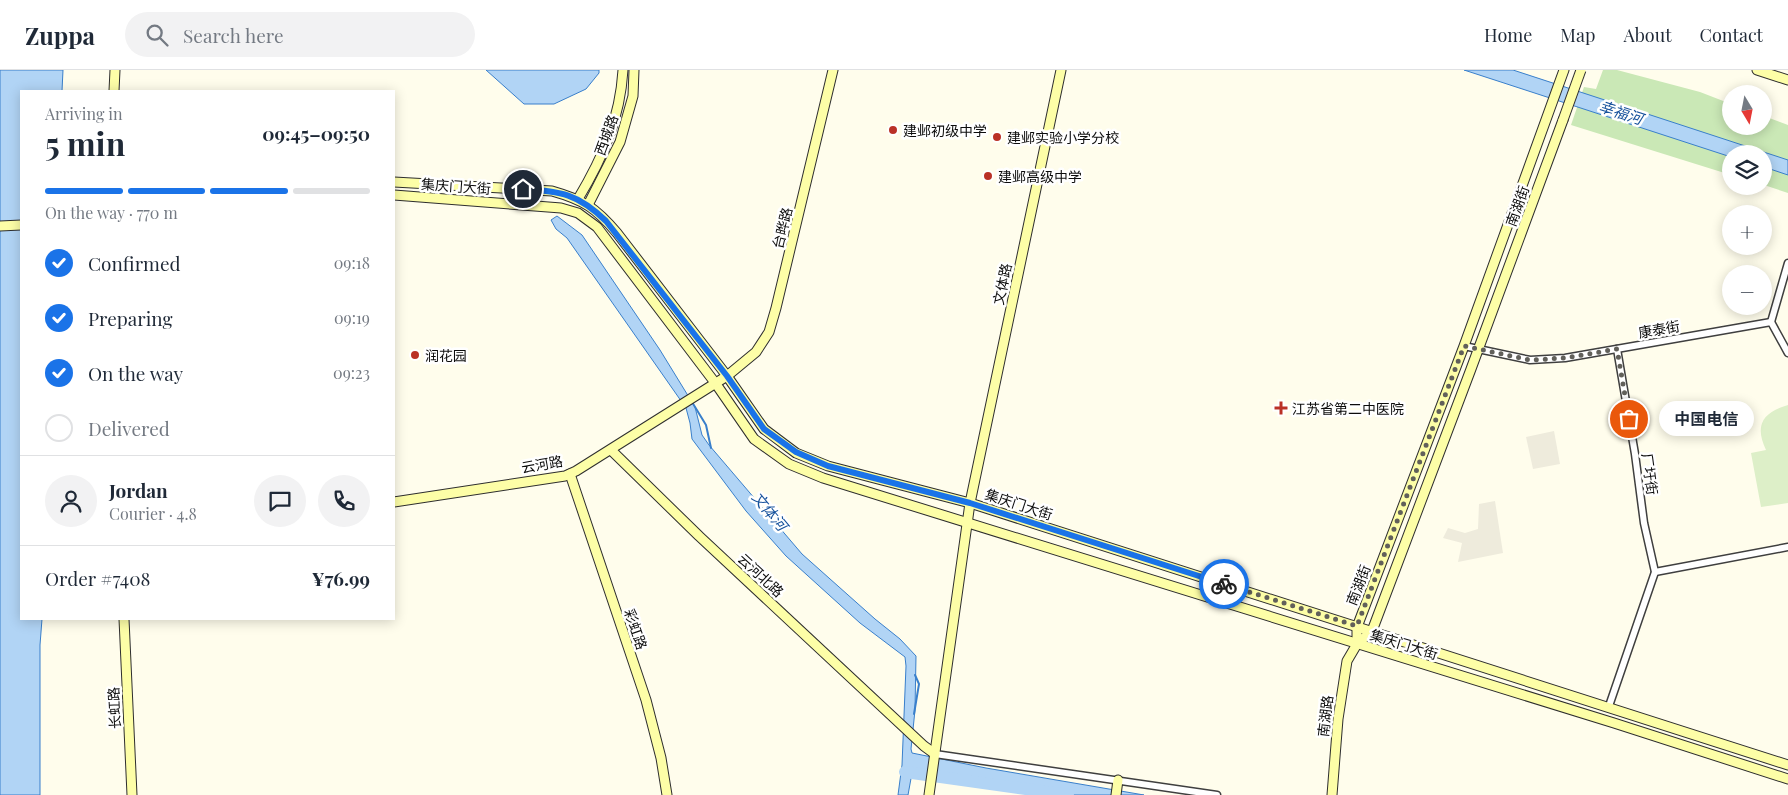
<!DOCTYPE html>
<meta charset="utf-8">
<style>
body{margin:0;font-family:"Playfair Display","Noto Sans SC",serif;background:#f2f2f3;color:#1f2937;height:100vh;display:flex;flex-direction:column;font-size:19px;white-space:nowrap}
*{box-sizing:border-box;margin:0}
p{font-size:16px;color:#747a83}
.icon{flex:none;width:28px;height:28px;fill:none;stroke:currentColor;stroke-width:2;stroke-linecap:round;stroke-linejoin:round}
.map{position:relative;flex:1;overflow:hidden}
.sheet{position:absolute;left:20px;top:20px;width:375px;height:530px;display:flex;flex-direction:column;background:#fff;border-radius:0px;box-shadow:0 2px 12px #0003}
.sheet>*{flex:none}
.needle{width:32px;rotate:170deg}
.tools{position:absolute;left:1722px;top:15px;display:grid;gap:10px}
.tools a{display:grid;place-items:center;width:50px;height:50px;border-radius:50%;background:#fff;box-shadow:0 2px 12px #0003;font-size:25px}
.pin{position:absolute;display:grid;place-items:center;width:42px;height:42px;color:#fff;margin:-21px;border:2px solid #fff;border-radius:50%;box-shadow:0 1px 5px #0007}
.courier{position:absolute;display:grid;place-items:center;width:50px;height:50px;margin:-25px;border:4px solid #1a73e8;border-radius:50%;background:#fff;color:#222;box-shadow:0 1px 6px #0007}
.bubble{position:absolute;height:35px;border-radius:18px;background:#fff;box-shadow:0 2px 12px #0003;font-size:16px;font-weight:700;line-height:35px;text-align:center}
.summary em{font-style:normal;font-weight:700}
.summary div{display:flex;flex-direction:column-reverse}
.summary{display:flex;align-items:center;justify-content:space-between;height:85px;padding:0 25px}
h1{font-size:32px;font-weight:700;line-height:38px}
.bar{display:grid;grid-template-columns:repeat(4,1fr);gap:8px 5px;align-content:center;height:60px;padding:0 25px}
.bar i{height:6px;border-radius:4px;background:#e0e1e3}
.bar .current{background:#1a73e8}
.bar p{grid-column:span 4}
.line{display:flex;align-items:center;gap:12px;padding:0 25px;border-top:1px solid #e0e1e3}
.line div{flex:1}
.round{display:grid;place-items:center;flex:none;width:52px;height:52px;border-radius:26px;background:#f2f2f3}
ol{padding:0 25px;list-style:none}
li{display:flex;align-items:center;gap:15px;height:55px}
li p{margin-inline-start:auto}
li .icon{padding:5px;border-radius:50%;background:#1a73e8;color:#fff;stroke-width:4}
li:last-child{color:#747a83}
li i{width:28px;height:28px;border:2px solid #e0e1e3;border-radius:50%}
header{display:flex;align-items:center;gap:30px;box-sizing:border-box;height:70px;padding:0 25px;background:#fff;border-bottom:1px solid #e0e1e3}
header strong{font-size:24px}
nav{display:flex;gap:28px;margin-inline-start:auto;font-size:18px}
.search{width:350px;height:45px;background:#f2f2f3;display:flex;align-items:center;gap:12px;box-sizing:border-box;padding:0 18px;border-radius:28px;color:#747a83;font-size:19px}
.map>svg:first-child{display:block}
</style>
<header>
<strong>Zuppa</strong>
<div class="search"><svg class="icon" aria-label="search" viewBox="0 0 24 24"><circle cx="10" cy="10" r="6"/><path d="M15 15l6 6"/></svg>Search here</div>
<nav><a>Home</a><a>Map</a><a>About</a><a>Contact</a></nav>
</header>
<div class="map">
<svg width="1788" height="725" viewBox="0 0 1788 725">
<rect width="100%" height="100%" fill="#fffdec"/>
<path fill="#cae8b6" d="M1603,0H1617L1700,22L1731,34V56H1764V46L1788,55V123L1764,115V84H1731V105L1571,55L1584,17L1596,19Z"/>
<path fill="#ddefc8" d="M1788,335V433L1761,437L1751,383L1766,380C1754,355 1763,342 1788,335Z"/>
<g fill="#eeebdc">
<path d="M1554,361L1560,394L1533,399L1526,367Z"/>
<path d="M1495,431L1503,483L1458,492L1462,473L1443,468L1448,458L1465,463L1478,459L1479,434Z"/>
</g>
<g fill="#b1d4f5" stroke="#397fcb">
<path d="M0,0H63L62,21H21V549H42L40,575V725H0Z"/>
<path d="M486,0H599V3L586,19L554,34H524Z"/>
<path d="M1464,0H1513L1788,90V105L1764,97V84H1731V87Z"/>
<path d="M557,146L582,165L660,280L695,337L702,365L709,375L802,484L875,549L900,569L916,586L915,640L911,679L912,683L986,698L1144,725H1072L998,715L914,700L912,703L908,725H898L902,695L906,596L905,587L860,553L786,486L746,441L692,369L690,353L686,338L567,168L556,159L551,150Z"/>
</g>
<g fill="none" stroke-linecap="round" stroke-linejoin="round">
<g stroke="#397fcb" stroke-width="2">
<path d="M692,332L706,355L711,378"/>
<path d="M914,644L919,614L915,605"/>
</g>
<path stroke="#b1d4f5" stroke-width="12" d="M905,702L1068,725"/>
<g stroke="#3f3f3f" stroke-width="9">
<g id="street">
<path d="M1771,252L1788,193"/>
<path d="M1771,252L1788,283"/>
<path d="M1464,276L1530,290L1565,288L1771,252"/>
<path d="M1655,502L1788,477"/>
<path d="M1609,636L1655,502L1644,453L1635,384L1617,279"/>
<path d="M935,684L1217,725"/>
</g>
</g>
<g stroke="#2e2e2e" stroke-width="11">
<g id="secondary">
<path d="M1757,0L1788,10"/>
<path d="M114,21L115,0"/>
<path d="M394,112L552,121C584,130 596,138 617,163L727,306L764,359L796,383L828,396L970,433L1788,695"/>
<path d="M394,125L561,138L578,143L597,157L716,314L754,369L789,394L823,408L1614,653L1788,709"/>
<path d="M578,129C603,87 620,49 623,0"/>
<path d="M588,135L620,72L633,26L634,0"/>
<path d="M0,156L21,155"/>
<path d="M611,380L699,466L924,676L935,684"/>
<path d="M570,404L646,630L661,688L667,725"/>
<path d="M394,432L565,406L576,401L727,306L756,282L769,262L776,238L833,0"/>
<path d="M124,549L132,725"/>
<path d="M1357,574V557L1464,276L1564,0"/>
<path d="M929,725L970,433L1061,0"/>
<path d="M1116,725L1118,710"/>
<path d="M1332,725L1338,649L1347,591L1357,574L1372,561L1471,299L1563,50"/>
</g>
</g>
<use href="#street" stroke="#fff" stroke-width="6"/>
<use href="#secondary" stroke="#fdfea7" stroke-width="9"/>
<g stroke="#2e2e2e" stroke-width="11" stroke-linecap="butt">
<path id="secondary-bridge" d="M1563,50L1581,0"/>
</g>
<use href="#secondary-bridge" stroke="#fdfea7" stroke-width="9"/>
</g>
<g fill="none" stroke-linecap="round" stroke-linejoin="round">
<path stroke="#61605a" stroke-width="5" stroke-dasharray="0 9" d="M1224,514L1357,556L1464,276L1530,290L1565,288L1617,279L1629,349"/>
<path stroke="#1a73e8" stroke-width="6" d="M523,119C561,121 578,124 606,151L727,306L764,359L796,382L828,396L970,433L1224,514"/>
</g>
<g fill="#ba3126" stroke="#fff" stroke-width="2">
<circle cx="893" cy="60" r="5"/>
<circle cx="997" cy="67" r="5"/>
<circle cx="988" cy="106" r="5"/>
<circle cx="415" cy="285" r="5"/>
<path d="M1278.5 330.5h5v5h5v5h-5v5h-5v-5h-5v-5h5z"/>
</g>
<g text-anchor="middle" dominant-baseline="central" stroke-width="5" stroke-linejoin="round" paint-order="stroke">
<g font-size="14" fill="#0c0c0c" stroke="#fff" text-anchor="start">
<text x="903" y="60">建邺初级中学</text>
<text x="1007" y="67">建邺实验小学分校</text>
<text x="998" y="106">建邺高级中学</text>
<text x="425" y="285">润花园</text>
<text x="1292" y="338">江苏省第二中医院</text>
</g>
<g font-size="14" fill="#0c0c0c" stroke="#fff">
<text transform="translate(606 65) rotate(-70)">西城路</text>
<text transform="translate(456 116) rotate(4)">集庆门大街</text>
<text transform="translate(1517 136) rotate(-70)">南湖街</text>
<text transform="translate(782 158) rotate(-76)">台晔路</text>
<text transform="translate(1002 214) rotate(-78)">文体路</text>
<text transform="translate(1659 259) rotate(-10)">康泰街</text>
<text transform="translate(542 394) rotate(-10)">云河路</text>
<text transform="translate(1650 404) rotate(82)">厂圩街</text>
<text transform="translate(1019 434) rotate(18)">集庆门大街</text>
<text transform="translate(761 505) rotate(43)">云河北路</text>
<text transform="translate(1358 515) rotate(-69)">南湖街</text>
<text transform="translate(636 559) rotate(71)">彩虹路</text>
<text transform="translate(1404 574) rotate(17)">集庆门大街</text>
<text transform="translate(114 638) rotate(-93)">长虹路</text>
<text transform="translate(1325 646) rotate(-83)">南湖路</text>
</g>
<g font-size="15" font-style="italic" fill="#17529c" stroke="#fff">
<text transform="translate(1621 42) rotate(18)">幸福河</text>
<text transform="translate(770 441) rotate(50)">文体河</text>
</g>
</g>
</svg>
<div class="tools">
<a><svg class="needle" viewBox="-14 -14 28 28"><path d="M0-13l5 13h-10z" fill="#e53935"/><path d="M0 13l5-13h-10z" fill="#747a83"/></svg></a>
<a><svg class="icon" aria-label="layers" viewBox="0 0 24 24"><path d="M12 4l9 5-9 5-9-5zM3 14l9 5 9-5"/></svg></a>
<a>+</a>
<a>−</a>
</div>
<div class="pin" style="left:1629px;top:349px;background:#ea580c"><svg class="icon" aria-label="bag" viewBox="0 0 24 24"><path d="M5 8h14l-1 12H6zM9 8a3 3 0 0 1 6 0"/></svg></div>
<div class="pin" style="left:523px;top:119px;background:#1f2937"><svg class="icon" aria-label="home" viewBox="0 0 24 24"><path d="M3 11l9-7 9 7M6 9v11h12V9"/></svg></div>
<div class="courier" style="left:1224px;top:514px"><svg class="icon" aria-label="bike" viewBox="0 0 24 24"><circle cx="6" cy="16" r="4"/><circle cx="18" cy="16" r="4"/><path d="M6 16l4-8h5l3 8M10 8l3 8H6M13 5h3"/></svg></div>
<div class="bubble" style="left:1659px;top:331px;width:95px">中国电信</div>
<section class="sheet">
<div class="summary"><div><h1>5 min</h1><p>Arriving in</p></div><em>09:45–09:50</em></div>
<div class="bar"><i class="current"></i><i class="current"></i><i class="current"></i><i></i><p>On the way · 770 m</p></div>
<ol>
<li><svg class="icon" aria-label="check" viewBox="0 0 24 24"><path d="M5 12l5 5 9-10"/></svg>Confirmed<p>09:18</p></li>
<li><svg class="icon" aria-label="check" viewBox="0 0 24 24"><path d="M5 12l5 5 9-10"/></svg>Preparing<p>09:19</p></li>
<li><svg class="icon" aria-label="check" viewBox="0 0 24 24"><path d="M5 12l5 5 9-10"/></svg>On the way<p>09:23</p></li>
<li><i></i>Delivered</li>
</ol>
<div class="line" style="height:90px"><a class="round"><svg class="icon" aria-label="person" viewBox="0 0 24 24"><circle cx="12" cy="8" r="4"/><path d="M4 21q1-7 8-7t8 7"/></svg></a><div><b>Jordan</b><p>Courier · 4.8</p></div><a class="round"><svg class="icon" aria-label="chat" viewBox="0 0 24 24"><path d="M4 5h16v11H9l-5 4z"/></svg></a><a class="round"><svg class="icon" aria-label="phone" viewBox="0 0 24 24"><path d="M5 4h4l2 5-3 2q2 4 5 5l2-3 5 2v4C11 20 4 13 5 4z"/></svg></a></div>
<div class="line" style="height:65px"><div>Order #7408</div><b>¥76.99</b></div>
</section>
</div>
